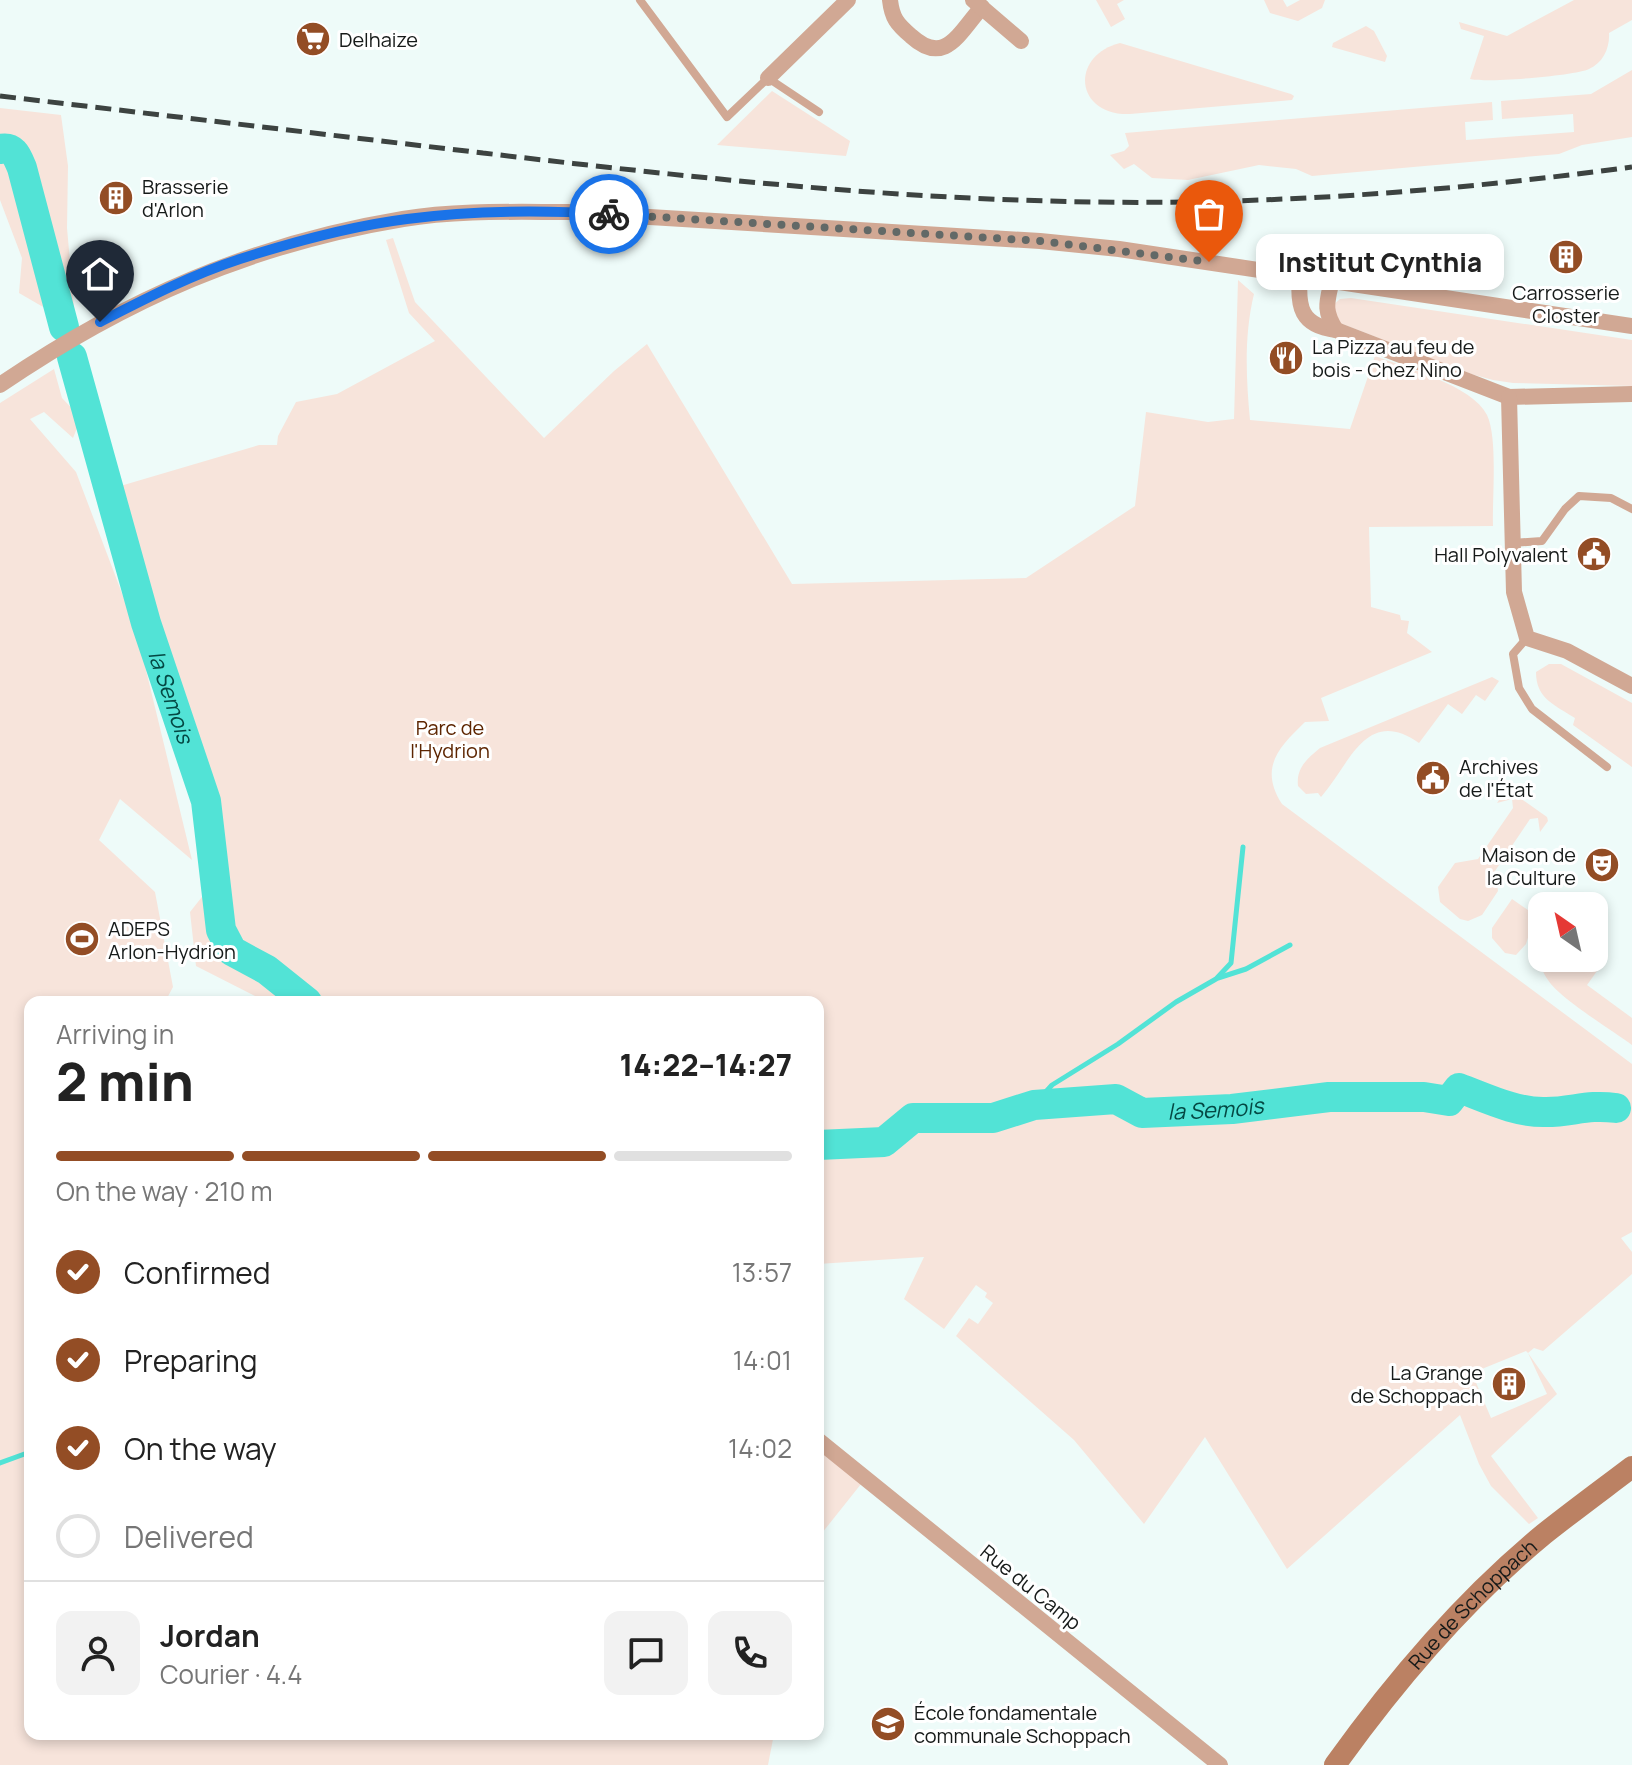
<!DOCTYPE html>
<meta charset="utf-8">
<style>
body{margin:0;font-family:Manrope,sans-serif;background:#f2f2f2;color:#222;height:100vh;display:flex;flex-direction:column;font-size:30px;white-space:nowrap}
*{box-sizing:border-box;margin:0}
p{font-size:26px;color:#767676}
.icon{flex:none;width:44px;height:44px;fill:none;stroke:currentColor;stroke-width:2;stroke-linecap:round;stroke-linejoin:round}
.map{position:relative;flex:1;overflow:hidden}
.sheet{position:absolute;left:24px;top:996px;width:800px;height:744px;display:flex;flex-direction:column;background:#fff;border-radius:16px;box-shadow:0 4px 12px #0003}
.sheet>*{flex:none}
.needle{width:52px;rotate:326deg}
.tools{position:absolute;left:1528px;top:892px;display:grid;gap:16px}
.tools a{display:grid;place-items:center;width:80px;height:80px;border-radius:16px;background:#fff;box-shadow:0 4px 12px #0003;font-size:40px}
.pin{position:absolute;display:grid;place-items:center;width:68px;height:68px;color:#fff;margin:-82px -34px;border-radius:50% 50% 50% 0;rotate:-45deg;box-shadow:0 0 8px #0007}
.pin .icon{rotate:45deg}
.courier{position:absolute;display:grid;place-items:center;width:80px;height:80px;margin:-40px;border:6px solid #1a73e8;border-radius:50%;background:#fff;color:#222;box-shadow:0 2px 10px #0007}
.bubble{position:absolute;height:56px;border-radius:16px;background:#fff;box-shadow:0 4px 12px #0003;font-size:26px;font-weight:800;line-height:56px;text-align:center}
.head em{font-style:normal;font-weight:800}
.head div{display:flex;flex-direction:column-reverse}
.head{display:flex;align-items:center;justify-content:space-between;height:136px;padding:0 32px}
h1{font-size:52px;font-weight:800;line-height:60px}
.bar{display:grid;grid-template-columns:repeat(4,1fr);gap:12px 8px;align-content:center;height:96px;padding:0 32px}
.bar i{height:10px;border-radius:6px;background:#e0e0e0}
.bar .on{background:#934d25}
.bar p{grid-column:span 4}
.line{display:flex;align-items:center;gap:20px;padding:0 32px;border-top:2px solid #e0e0e0}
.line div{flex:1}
.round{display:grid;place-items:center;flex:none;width:84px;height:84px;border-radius:16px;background:#f2f2f2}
ol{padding:0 32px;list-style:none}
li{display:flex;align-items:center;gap:24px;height:88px}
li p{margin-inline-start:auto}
li .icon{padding:8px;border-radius:50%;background:#934d25;color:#fff;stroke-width:4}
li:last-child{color:#767676}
li i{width:44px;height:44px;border:4px solid #e0e0e0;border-radius:50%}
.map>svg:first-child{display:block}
</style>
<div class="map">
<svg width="1632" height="1765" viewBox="0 0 1632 1765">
<rect width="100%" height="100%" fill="#eefbf9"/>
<g fill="#f7e4db">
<path d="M1096,0H1124L1117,4L1125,19L1111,27Z"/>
<path d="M1264,0H1283L1287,7L1300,0H1325L1322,8L1298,21L1270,13Z"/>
<path d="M1574,0H1632V20L1609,33C1610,48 1603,63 1589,69C1575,76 1484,83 1470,79L1484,36L1461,29L1459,22L1507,36Z"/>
<path d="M1366,26L1374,31L1387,56L1385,62L1332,47L1333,43Z"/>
<path d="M1120,43L1291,94L1294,96L1292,100L1130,114C1075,116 1069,56 1120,43Z"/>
<path d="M1632,70V137L1582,145L1559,154L1312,176L1296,169L1259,165L1188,180L1152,178L1134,164L1124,169L1110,155L1124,151L1129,146L1125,133L1492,102L1493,120L1465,122L1466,140L1574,132L1573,114L1502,119L1501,101L1591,94Z"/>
<path d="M772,91L850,141L846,156L717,145Z"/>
<path d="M0,108L61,115L68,166L67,228L75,318L69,322L19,293L22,258L0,200Z"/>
<path d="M393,238L415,302L544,438L614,371L647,344L792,584L1026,578L1135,506L1146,412L1208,422L1234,419L1238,280L1254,294C1244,335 1246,378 1250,420L1350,429L1375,356C1406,368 1472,385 1487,415C1498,438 1492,498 1493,526L1369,527L1371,607L1400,615L1401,620L1409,621L1407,633L1432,652L1321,698L1329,721L1305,722C1278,748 1259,768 1282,804L1632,1064V1232L1621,1238L1632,1252V1274L1543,1351L1534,1348L1528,1353L1526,1351L1472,1373L1491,1418L1547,1394L1528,1353L1557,1394L1491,1456L1538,1518L1529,1524L1491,1486L1479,1464L1460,1415L1287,1569L1205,1437L1144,1524L1074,1440L956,1336L969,1318L978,1324L993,1303L985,1297L987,1293L976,1285L944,1329L904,1299L924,1257L818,1264V1002H263L259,998L196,966L190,912L209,888L204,828L145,627L100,492L259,445H277L278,436L296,402L337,394L435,341L409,313L386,240Z"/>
<path d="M1351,298L1632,340V386L1513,383L1493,380L1471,374L1340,323L1332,306L1340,299Z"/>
<path d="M54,369L62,398L81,418L73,438L44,412L30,419L76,472L137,633L192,860L120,799L99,840L155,892L173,987L165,1002H30V1734H774L768,1765H0V403Z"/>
<path d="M1549,664H1561L1632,703V767L1573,725L1575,718C1555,705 1536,699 1536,672Z"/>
<path d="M1492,677L1499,681L1485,701L1476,695L1462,714L1448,704L1419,743C1366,706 1350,764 1321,797L1318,793L1306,794L1298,786C1296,768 1307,759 1320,748Z"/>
<path d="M1505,791H1510L1547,817L1548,821L1540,832L1538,818L1530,819L1495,871L1498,891L1482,915L1468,921L1460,919L1440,902L1438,887L1455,863L1478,859L1513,808L1512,799L1497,803Z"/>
<path d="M1512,899L1535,915L1526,944L1516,955L1505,953L1492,938V928Z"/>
<path d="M1542,938V958H1594L1602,964L1587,985L1632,1018V1045C1613,1031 1558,997 1548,980C1539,968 1538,953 1542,938Z"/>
<path d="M818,1440L865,1479L818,1538Z"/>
</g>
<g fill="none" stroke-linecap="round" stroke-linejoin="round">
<g stroke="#52e3d6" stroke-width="5">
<path d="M1218,978L1246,969L1290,945"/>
<path d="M284,1000L288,987"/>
<path d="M1034,1105L1052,1085L1118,1044L1176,1002L1216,979L1231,963L1243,847"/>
<path d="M0,1463L30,1452"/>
</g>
<g stroke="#52e3d6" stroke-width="30">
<path d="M0,149C14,146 17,156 22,168L64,327"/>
<path id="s1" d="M72,357L146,623L206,801L221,930L232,951L267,970L307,1002"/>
<path id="s2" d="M818,1145L884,1142L913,1118H993L1034,1105L1116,1099L1142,1113L1232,1109L1329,1097H1424L1449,1101L1459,1088C1486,1098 1516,1113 1546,1112C1573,1112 1587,1104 1616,1108"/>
</g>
<g stroke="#d1a894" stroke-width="8">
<path d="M640,0L727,117L768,78L819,112"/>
<path d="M1512,543L1542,541L1565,509L1579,496L1611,498L1632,509"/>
<path d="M1527,638L1513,654L1519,688L1532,709L1607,767"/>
</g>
<g stroke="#d1a894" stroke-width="16">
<path d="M890,0C892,18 897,24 911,36C945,67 959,33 982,7"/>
<path d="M973,0L1021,41"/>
<path d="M768,78L848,0"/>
<path d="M1300,275C1297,307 1301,326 1336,330L1509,397L1632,394"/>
<path d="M1332,280C1327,302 1323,310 1336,330"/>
<path d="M0,385C126,299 252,244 403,219C457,210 513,212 568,212L1040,241L1119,249L1632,326"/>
<path d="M1509,397L1514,592L1527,638L1567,651L1632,686"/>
<path d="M818,1440L1220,1765"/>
</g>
<path stroke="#bb8163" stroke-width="22" id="s3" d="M1335,1765C1395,1681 1464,1600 1544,1534C1573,1511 1603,1489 1632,1467"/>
<path stroke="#3d4341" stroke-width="5" stroke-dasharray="16 8" stroke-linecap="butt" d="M0,96C161,115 322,134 483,153C671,175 859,196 1049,201C1243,207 1439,193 1632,167"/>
</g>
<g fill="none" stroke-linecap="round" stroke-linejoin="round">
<path stroke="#626967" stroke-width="8" stroke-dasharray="0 14.4" d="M609,214L1040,241L1209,262"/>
<path stroke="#1a73e8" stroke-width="10" d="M100,322C145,299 191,275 240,259C293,242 351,226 407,219C474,210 542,210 609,214"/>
</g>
<defs>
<g id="supermarket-disc" transform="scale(1.8)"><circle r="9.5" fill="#934d25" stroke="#fff"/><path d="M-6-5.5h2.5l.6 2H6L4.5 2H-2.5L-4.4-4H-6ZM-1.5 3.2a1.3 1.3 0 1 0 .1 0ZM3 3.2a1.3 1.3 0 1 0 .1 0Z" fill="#fff"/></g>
<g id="building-disc" transform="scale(1.8)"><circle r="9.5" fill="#934d25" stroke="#fff"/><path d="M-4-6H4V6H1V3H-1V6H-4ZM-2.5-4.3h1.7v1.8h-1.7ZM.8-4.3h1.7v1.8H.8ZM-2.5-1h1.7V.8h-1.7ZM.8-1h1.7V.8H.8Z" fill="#fff"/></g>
<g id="restaurant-disc" transform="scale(1.8)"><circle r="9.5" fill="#934d25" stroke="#fff"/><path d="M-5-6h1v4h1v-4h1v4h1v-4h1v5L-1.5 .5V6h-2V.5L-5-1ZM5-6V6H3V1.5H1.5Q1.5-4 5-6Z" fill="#fff"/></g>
<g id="civic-disc" transform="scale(1.8)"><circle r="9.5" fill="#934d25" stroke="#fff"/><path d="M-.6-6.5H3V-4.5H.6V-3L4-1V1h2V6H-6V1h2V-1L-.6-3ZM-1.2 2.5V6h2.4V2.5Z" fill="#fff"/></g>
<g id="theatre-disc" transform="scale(1.8)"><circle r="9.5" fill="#934d25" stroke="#fff"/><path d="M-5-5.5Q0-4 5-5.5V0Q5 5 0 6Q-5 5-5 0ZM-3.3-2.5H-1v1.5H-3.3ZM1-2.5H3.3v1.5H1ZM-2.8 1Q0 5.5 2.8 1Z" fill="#fff"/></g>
<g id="stadium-disc" transform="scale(1.8)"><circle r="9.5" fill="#934d25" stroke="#fff"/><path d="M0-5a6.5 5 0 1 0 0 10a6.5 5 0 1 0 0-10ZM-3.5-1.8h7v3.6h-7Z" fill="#fff"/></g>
<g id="school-disc" transform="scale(1.8)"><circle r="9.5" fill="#934d25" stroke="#fff"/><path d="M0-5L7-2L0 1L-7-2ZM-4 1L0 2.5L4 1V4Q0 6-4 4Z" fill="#fff"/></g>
</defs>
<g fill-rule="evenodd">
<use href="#supermarket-disc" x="313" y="39"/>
<use href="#building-disc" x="116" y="198"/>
<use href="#building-disc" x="1566" y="257"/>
<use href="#restaurant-disc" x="1286" y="358"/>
<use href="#civic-disc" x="1594" y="554"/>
<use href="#civic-disc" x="1433" y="778"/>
<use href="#theatre-disc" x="1602" y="865"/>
<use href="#stadium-disc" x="82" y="939"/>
<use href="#building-disc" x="1509" y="1384"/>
<use href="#school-disc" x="888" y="1724"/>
</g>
<g text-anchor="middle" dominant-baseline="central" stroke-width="6" stroke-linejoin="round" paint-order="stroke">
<g font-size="20" fill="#161a19" stroke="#fff" text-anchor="start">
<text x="339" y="39">Delhaize</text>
<text x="142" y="186">Brasserie<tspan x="142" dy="23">d'Arlon</tspan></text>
<text x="1566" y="292" text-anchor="middle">Carrosserie<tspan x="1566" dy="23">Closter</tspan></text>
<text x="1312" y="346">La Pizza au feu de<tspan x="1312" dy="23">bois - Chez Nino</tspan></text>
<text x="1568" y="554" text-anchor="end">Hall Polyvalent</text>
<text x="1459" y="766">Archives<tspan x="1459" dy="23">de l'État</tspan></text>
<text x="1576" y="854" text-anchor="end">Maison de<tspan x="1576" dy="23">la Culture</tspan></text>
<text x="108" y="928">ADEPS<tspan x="108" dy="23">Arlon-Hydrion</tspan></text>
<text x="1483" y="1372" text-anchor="end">La Grange<tspan x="1483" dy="23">de Schoppach</tspan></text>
<text x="914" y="1712">École fondamentale<tspan x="914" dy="23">communale Schoppach</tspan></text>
</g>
<g font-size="20" fill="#5d2501" stroke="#fff">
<text x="450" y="727">Parc de<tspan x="450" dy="23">l'Hydrion</tspan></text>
</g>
<g font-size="20" fill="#161a19" stroke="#fff">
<text transform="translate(1031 1587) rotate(39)">Rue du Camp</text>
<text stroke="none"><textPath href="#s3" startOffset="212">Rue de Schoppach</textPath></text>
</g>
<g font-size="22" font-style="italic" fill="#044843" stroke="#fff">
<text stroke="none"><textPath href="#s1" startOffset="354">la Semois</textPath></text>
<text stroke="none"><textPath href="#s2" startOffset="412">la Semois</textPath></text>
</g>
</g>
</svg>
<div class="tools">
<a><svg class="needle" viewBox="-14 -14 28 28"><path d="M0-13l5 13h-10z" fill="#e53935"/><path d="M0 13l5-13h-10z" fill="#767676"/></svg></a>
</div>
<div class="pin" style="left:1209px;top:262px;background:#ea580c"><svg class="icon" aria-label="bag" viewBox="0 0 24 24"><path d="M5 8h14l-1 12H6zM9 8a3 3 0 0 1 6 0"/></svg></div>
<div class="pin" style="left:100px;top:322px;background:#1f2937"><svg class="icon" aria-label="home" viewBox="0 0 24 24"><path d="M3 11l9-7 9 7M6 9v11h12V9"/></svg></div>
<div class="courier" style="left:609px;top:214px"><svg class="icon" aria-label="bike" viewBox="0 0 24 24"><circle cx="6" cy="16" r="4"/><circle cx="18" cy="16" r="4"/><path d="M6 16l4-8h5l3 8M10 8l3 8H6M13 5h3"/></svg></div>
<div class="bubble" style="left:1256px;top:234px;width:248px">Institut Cynthia</div>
<section class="sheet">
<div class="head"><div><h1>2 min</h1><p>Arriving in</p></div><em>14:22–14:27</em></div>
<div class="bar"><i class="on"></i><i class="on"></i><i class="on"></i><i></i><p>On the way · 210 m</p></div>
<ol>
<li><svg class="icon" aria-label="check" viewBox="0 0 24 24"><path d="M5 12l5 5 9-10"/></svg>Confirmed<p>13:57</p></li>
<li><svg class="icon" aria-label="check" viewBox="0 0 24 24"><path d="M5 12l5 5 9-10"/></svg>Preparing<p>14:01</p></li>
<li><svg class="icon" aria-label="check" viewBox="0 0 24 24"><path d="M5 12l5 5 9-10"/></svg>On the way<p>14:02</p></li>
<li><i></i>Delivered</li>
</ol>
<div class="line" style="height:144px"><a class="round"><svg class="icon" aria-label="person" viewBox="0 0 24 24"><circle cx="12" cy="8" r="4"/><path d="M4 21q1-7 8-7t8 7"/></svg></a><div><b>Jordan</b><p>Courier · 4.4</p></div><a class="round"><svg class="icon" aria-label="chat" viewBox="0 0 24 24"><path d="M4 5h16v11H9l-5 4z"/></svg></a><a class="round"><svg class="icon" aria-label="phone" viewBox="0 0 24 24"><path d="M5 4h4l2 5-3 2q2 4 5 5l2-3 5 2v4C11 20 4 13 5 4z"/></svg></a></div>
</section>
</div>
